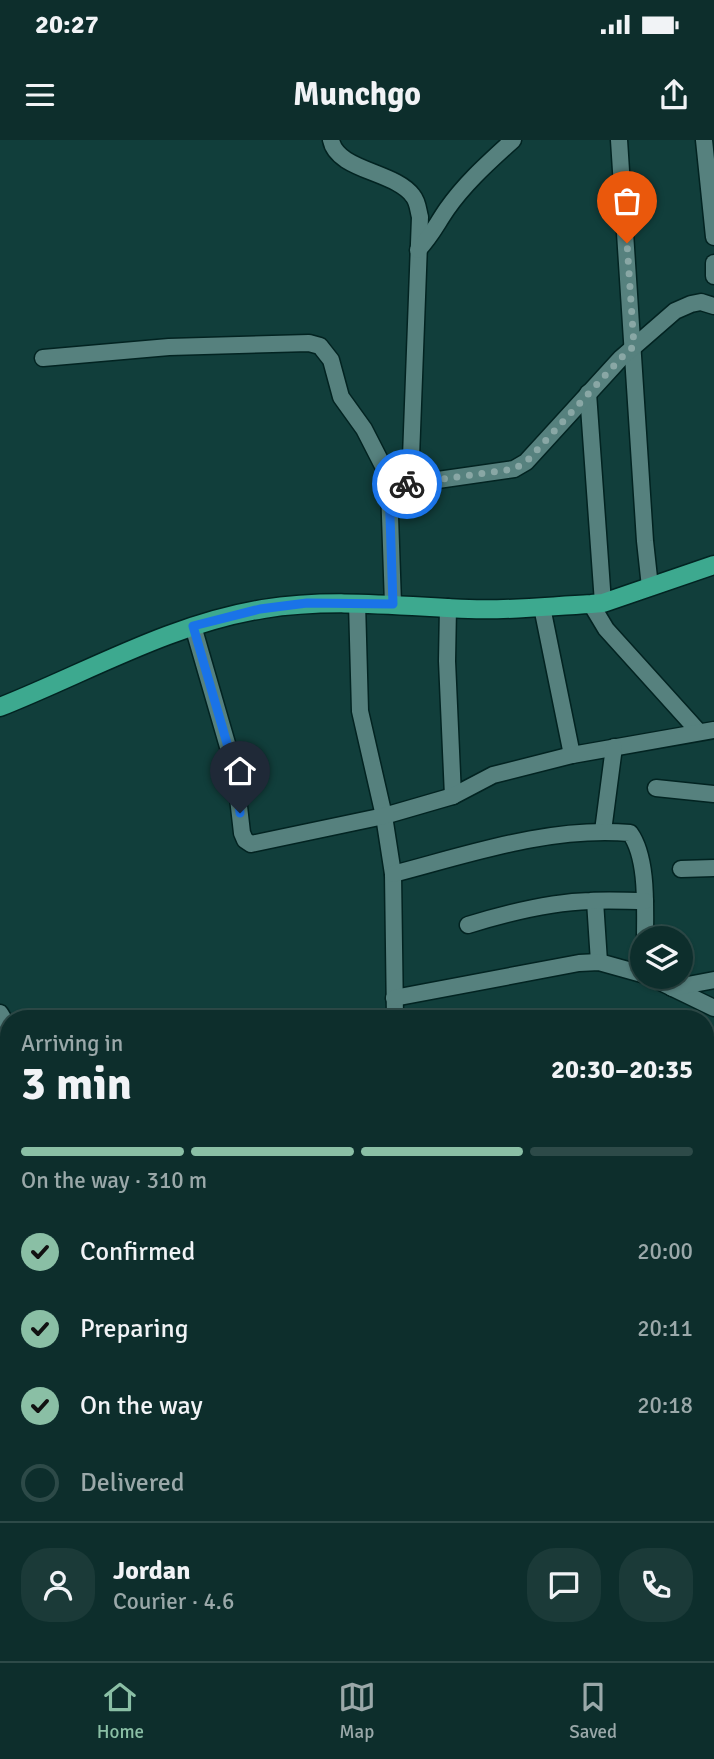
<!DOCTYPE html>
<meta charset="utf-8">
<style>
body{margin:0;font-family:Signika,sans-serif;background:#1b3a38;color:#f1f3f6;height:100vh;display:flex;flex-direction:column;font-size:26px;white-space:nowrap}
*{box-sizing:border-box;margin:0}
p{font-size:23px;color:#9aa8a9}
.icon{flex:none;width:38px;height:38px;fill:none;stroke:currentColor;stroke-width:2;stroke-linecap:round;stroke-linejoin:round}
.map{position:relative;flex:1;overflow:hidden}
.side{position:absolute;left:0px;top:870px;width:714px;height:653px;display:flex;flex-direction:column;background:#0d2e2c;border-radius:28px 28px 0 0;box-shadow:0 2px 5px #0004,0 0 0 2px #2d4a48}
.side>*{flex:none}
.controls{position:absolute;left:630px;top:786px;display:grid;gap:14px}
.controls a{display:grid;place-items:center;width:63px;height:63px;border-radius:50%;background:#0d2e2c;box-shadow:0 2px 5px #0004,0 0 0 2px #2d4a48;font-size:35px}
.pin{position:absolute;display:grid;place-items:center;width:60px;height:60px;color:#fff;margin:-72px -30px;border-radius:50% 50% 50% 0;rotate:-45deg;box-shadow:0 0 7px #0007}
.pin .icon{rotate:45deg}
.courier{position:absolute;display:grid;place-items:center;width:70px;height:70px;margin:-35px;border:5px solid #1a73e8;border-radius:50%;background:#fff;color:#222;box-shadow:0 2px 9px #0007}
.summary em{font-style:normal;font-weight:800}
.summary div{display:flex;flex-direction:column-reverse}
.summary{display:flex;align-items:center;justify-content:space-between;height:119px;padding:0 21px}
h1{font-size:46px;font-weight:800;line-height:52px}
.bar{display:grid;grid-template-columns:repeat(4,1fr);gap:10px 7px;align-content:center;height:84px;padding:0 21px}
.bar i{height:9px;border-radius:5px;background:#2d4a48}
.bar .on{background:#8abfa5}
.bar p{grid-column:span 4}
.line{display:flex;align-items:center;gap:18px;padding:0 21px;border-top:2px solid #2d4a48}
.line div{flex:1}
.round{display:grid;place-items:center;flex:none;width:74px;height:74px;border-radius:28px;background:#1b3a38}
ol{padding:0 21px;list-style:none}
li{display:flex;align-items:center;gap:21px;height:77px}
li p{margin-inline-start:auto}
li .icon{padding:7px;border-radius:50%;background:#8abfa5;color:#111;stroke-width:4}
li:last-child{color:#9aa8a9}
li i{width:38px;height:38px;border:4px solid #2d4a48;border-radius:50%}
.status{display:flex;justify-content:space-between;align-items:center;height:49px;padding:0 35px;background:#0d2e2c;direction:ltr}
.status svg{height:19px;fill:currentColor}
header{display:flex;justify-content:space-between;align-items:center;height:91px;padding:0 21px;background:#0d2e2c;font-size:32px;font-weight:800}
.dock{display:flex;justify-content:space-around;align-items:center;height:98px;border-top:2px solid #2d4a48;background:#0d2e2c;font-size:19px;color:#9aa8a9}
.dock a{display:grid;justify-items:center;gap:4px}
.dock .on{color:#8abfa5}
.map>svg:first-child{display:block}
</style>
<div class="status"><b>20:27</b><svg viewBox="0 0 49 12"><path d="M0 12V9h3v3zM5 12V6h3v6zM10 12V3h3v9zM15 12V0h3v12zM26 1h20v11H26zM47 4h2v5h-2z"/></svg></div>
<header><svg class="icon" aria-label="menu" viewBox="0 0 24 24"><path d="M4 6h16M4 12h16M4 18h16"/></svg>Munchgo<svg class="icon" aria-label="share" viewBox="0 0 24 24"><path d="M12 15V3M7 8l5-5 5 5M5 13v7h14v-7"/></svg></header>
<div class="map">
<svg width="714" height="1521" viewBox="0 0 714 1521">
<rect width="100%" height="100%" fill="#113e3b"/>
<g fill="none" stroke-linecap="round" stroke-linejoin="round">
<g stroke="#022321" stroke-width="19">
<g id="minor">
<path d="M331,0C337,31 395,31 413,56C418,62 418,70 420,77L410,344"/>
<path d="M619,0L645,401L650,447"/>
<path d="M704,0L714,97"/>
<path d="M418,110C432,95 436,85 447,69C466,42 489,22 513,0"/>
<path d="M714,123V136"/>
<path d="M43,218L169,207L309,203L320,206L331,220L341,257L364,289L383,326L389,347L393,464"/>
<path d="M588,253L603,463"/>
<path d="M389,347L514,329L526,322L621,218L675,171L691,164L701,162L714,166"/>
<path d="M357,463L360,571L384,676L393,734L395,878"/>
<path d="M591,464L606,489L699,592"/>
<path d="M448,467L447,521L453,656"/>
<path d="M542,467L572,615"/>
<path d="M193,486L235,631L242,693L245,700L251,704L384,676L453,656L493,635L572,615L714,590"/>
<path d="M656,648L714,654"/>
<path d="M603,691L614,607"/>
<path d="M681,729L714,728"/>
<path d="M393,734C470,714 550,686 630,693C648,718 645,768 645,798"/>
<path d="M595,761L599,822"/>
<path d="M468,785C507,773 549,762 590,761C608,760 627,761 645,761"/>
<path d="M648,836L714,868"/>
<path d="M672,848L714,840"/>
<path d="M394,858L579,823L599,822L642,834"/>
<path d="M0,873L9,888"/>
<path d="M0,972L9,986"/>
<path d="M0,1163L9,1149"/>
<path d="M705,1480L714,1482"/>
<path d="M293,1514L296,1521"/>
<path d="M324,1514L326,1521"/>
<path d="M363,1521L401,1514"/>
</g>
</g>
<g stroke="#022321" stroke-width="21">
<path id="major" d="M0,567C86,533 170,484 263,469C331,458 400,466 469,469C509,471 550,466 591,464L603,463L714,425"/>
</g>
<use href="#minor" stroke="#56817e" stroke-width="16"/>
<use href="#major" stroke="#3da98f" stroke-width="18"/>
</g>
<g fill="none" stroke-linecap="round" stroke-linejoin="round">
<path stroke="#89a7a5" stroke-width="7" stroke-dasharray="0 12.6" d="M407,344L514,329L526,322L621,218L634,206L627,103"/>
<path stroke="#1a73e8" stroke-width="9" d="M240,673L235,631L193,486L260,469L307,463L393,464L389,347L407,344"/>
</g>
</svg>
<div class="controls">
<a><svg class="icon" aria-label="layers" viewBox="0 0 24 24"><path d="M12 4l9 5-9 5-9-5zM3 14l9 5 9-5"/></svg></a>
</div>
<div class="pin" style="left:627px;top:103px;background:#ea580c"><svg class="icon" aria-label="bag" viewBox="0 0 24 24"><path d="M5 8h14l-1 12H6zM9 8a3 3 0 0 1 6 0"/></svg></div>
<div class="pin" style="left:240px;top:673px;background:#1f2937"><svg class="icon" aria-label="home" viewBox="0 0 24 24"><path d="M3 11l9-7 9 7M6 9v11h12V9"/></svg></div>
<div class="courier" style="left:407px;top:344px"><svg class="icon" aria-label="bike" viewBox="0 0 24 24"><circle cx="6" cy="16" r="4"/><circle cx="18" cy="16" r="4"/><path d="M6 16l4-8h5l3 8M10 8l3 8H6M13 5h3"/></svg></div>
<section class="side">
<div class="summary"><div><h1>3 min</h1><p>Arriving in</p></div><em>20:30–20:35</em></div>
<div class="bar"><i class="on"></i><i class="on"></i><i class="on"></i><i></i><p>On the way · 310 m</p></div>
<ol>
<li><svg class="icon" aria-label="check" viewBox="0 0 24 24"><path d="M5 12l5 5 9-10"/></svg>Confirmed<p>20:00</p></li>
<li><svg class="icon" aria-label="check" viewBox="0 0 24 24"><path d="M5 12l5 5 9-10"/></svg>Preparing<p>20:11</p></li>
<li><svg class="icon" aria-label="check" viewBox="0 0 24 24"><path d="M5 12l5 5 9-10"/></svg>On the way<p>20:18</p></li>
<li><i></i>Delivered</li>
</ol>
<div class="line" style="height:126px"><a class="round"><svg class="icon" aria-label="person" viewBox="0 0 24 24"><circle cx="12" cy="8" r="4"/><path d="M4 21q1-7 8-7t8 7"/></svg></a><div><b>Jordan</b><p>Courier · 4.6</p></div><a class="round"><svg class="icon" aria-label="chat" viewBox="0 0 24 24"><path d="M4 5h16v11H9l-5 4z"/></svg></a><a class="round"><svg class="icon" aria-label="phone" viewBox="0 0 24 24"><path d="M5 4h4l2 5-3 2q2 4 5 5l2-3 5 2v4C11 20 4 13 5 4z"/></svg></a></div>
</section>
</div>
<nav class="dock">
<a class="on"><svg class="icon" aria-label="home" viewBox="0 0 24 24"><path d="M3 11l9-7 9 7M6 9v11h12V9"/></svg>Home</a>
<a><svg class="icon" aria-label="map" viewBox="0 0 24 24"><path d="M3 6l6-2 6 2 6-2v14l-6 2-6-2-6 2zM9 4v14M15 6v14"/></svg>Map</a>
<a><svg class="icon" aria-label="saved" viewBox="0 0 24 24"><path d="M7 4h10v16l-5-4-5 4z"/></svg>Saved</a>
</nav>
